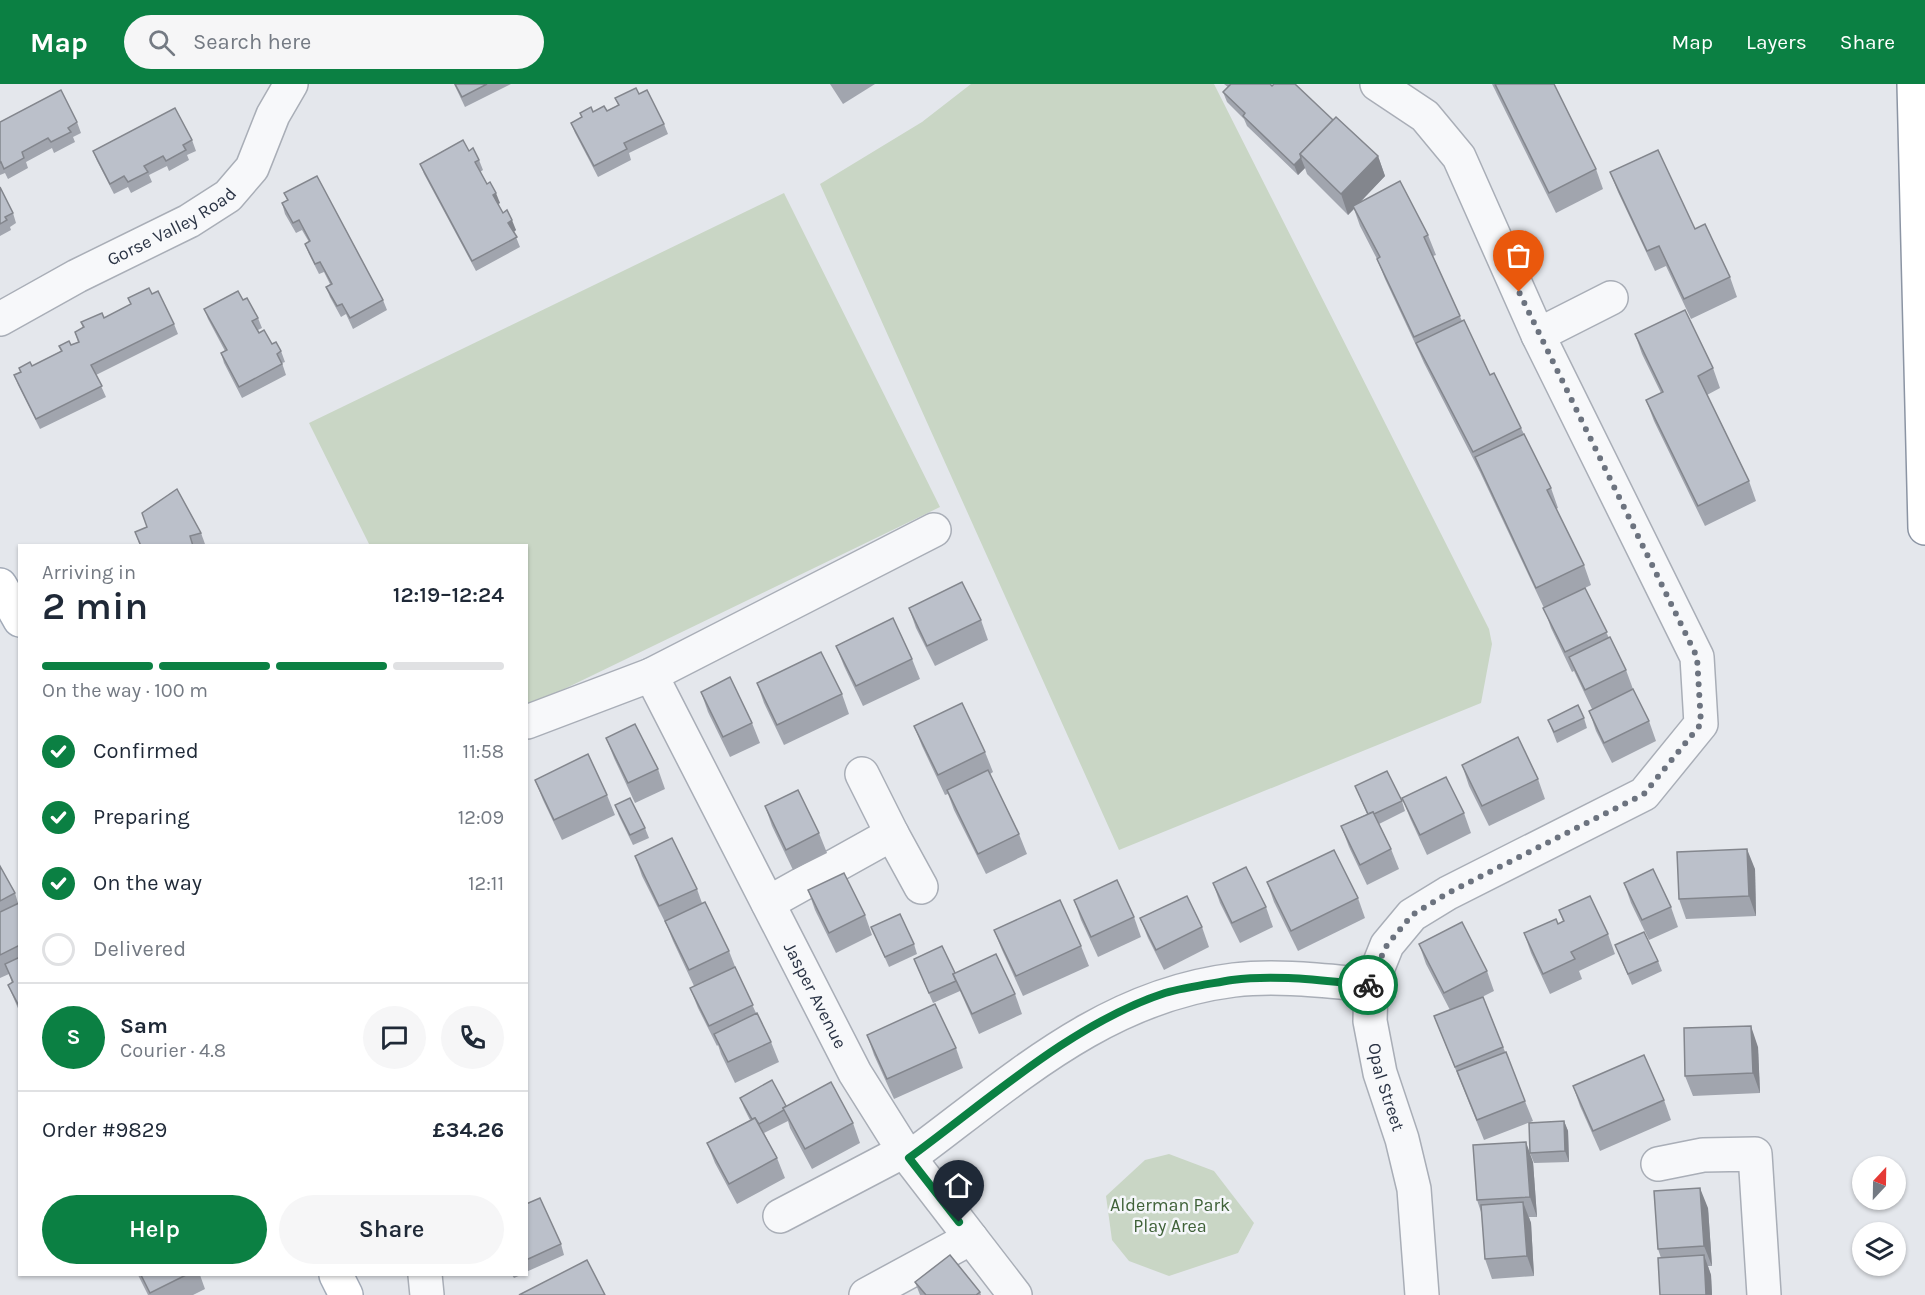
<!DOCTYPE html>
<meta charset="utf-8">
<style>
body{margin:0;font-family:Karla,sans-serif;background:#f6f6f7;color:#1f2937;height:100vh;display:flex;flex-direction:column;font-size:22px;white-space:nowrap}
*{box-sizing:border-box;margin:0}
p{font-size:20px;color:#747a83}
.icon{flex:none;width:33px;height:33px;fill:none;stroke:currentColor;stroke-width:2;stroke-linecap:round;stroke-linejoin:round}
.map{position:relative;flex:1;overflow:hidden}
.details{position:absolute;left:18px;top:460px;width:510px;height:732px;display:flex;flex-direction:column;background:#fff;border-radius:0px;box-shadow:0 2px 4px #0004}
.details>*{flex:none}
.needle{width:39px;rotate:22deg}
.controls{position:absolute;left:1852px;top:1072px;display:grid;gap:12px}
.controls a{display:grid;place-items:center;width:54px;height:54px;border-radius:50%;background:#fff;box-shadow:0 2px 4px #0004;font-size:30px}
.pin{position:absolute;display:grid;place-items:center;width:51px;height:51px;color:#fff;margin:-62px -26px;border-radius:50% 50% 50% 0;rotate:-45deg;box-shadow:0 0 6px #0007}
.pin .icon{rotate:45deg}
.courier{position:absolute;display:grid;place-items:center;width:60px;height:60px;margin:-30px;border:4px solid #0b8043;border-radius:50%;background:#fff;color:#222;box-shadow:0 2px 8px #0007}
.summary em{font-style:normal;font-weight:600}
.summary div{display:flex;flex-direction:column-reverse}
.summary{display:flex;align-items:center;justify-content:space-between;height:102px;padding:0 24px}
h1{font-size:39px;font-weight:600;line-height:45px}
.bar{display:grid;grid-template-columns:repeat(4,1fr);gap:9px 6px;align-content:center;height:72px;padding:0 24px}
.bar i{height:8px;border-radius:4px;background:#e0e1e3}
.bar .selected{background:#0b8043}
.bar p{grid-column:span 4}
.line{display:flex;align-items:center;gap:15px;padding:0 24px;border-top:2px solid #e0e1e3}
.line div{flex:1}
.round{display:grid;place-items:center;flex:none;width:63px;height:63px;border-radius:32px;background:#f6f6f7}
ol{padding:0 24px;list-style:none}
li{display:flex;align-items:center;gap:18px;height:66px}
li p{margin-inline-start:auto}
li .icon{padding:6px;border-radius:50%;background:#0b8043;color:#fff;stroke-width:4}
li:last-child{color:#747a83}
li i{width:33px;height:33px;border:3px solid #e0e1e3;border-radius:50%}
.action{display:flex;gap:12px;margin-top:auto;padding:12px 24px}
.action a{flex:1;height:69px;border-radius:36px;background:#0b8043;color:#fff;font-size:24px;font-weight:600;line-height:69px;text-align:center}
.action a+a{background:#f6f6f7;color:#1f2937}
header{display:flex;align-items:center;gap:36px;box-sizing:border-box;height:84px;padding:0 30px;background:#0b8043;color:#fff}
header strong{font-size:28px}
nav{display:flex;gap:33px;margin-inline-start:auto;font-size:21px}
.search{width:420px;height:54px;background:#f6f6f7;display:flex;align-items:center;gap:15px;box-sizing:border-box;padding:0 21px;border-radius:33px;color:#747a83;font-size:22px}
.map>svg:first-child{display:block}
</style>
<header>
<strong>Map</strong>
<div class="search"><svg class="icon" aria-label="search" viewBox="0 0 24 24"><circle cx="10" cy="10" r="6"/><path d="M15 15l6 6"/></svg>Search here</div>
<nav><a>Map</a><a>Layers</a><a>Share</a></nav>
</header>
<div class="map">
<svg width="1925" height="1211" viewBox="0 0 1925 1211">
<rect width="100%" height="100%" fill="#e4e7ec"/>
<g fill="#c9d6c5">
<path d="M971,0H1214L1489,545L1492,560L1481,619L1119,766L820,100L922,38Z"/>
<path d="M784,109L940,423L527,623L526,462H370L309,339Z"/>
<path d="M1169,1070L1214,1087L1254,1139L1238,1169L1169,1192L1129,1177L1112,1156L1106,1112L1145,1076Z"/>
</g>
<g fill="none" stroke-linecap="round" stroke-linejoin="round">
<g stroke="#a9aeb7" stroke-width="36">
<g id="minor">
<path id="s1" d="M1377,0L1425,32L1459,73L1538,251L1697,573L1701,640L1644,710L1448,809L1412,831L1387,861L1371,901L1370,937L1380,989L1402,1055L1414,1105L1422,1211"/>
<path id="s2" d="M0,235L77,192L189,137L228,112L252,84L273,31L291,0"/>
<path d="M1538,251L1611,214"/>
<path id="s3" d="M651,591L855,989L904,1067L1015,1211"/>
<path d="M527,638L651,591L934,446"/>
<path d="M892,750L921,803"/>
<path d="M768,819L892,750L862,690"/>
<path d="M909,1074C1012,998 1103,912 1234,896C1279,891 1325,897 1371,901"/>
<path d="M1658,1080L1703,1071L1755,1070L1764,1211"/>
<path d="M780,1132L904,1067"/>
<path d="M425,1191L427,1211"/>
<path d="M866,1211L971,1154"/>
</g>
</g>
<g stroke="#a3abb8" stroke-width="36">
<g id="major">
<path d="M0,501L20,536"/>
<path d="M336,1191L346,1211"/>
</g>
</g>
<g stroke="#8b94a3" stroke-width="36">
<path id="highway" d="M1914,0L1925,444"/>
</g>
<use href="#minor" stroke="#f7f8fa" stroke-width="33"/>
<use href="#major" stroke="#fff" stroke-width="33"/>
<use href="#highway" stroke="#fff" stroke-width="33"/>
</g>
<g fill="#a1a5ae">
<path d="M454,0H511L465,23Z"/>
<path d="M830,0H875L843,20Z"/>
<path d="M1224,0H1270L1333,36L1378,72L1385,92L1360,118L1428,151L1436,171L1433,172L1462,237L1490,291L1521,344L1551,404L1558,424L1556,425L1584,481L1591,501L1585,504L1609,554L1626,586L1633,605L1649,637L1656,657L1612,679L1596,647L1589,627L1592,625L1574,587L1572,588L1551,544L1544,524L1480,388L1424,279L1420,270L1385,195L1377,175L1360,142L1354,125L1348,131L1307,90L1305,84L1298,91L1247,42L1244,35L1227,18L1223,8L1228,3Z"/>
<path d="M1492,0H1554L1596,85L1603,105L1556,129Z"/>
<path d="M639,10L664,40L668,50L629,69L631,76L598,93L575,49L571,39L593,28L607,27L618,21L615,14Z"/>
<path d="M0,38H77L81,49L73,53L75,58L54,69L52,64L26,78L28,84L8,95L5,89L0,91Z"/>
<path d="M192,56L196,67L187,71L189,76L169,87L167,82L149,91L152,98L131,109L128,103L114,110L97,77L93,67Z"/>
<path d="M469,67L479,76L483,86L480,88L487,100L500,119L498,120L503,129L516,146L514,148L520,163L476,187L424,90L420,80Z"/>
<path d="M1610,88L1695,145L1730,193L1737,213L1691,235L1666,182L1655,187L1618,108Z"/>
<path d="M0,103L13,129L16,139L10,143L11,146L0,152Z"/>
<path d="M284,109L383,216L387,226L353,245L346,230L341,233L330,213L326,203L330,200L324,188L319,190L309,170L305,160L309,158L302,146L296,149L285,130L282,119L287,116Z"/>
<path d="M152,210L174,240L178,250L96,291L106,313L40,345L18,301L14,291L20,288L19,284L32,282L61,267L59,262L71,261L78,258L75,248L83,244L81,238L104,234L131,220L128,214Z"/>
<path d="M243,216L258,234L262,244L258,246L259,249L281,267L285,278L282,279L286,291L242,314L224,279L221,269L225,267L208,235L204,225Z"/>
<path d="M1635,250L1713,284L1720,304L1707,311L1749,397L1756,417L1705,442L1654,337L1646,316L1661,309L1642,270Z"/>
<path d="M135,448L201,449L205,460L196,462H140Z"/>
<path d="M909,524L981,536L988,556L935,582L916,544Z"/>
<path d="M836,562L912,575L920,595L863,622L844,582Z"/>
<path d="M757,599L842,610L849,630L784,661L764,619Z"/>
<path d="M701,608L752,639L760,659L730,673L708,628Z"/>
<path d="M1584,634L1587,644L1557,659L1548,636Z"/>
<path d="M914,642L985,668L993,688L990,690L1019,750L1027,770L986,790L954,726L948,710L945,711L922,662Z"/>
<path d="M606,654L658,685L665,705L635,719L614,674Z"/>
<path d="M1462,681L1538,695L1545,715L1489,742L1469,702Z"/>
<path d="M535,696L607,711L615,731L562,756L543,716Z"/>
<path d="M1355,702L1402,717L1405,727L1379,740L1391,765L1399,785L1367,801L1349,763L1341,742L1367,730Z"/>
<path d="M1402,714L1464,729L1471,749L1427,771L1410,734Z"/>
<path d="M615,721L645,744L649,754L633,761L619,732Z"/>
<path d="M765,722L819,749L827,769L793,786L772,742Z"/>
<path d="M635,772L697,805L702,819L729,867L736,885L756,929L771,958L779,978L735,999L721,970L718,961L717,962L698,924L690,904L694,902L673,857L667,842L642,792Z"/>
<path d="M0,782L15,809L18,819H20V929L8,901L12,899L9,890L0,894Z"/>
<path d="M1755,785L1756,832L1686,835L1679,815Z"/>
<path d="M1267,798L1358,814L1365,834L1298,867L1274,818Z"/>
<path d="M1213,799L1266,823L1273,843L1240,859L1220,819Z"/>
<path d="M1624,799L1671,823L1678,843L1649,856L1631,819Z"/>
<path d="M808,806L865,831L872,851L836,869L815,826Z"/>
<path d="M1074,816L1134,833L1141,853L1098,873L1081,836Z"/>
<path d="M1559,826L1608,850L1615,870L1579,887L1582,895L1550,910L1531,869L1524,849L1558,840L1563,837Z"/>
<path d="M1140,834L1202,843L1209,863L1164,886L1148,854Z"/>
<path d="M871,843L914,860L917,870L889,883Z"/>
<path d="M994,846L1081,862L1089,882L1023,912L1002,866Z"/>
<path d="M1419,860L1487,887L1494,907L1482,913H1483L1533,1037L1484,1056L1434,932L1450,926L1426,880Z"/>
<path d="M1615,861L1658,877L1662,887L1632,901Z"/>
<path d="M914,875L1015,910L1022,930L979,950L960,907L933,919Z"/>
<path d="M867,951L956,964L963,984L894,1015L874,971Z"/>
<path d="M1758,963L1760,1009L1693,1012L1685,992Z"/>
<path d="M1573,1002L1664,1016L1671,1036L1600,1067L1580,1022Z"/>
<path d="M740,1014L786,1022L853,1039L860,1059L812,1085L790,1044L788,1037L764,1049L777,1074L785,1094L737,1120L715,1079L707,1059L750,1036L744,1024Z"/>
<path d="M1564,1037L1568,1047L1569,1078L1534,1079L1530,1069Z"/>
<path d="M1533,1078L1537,1133H1529L1531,1139L1534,1192L1492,1195L1485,1175L1482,1131L1477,1116Z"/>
<path d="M526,1120L561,1160L564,1171L526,1188Z"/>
<path d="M1708,1124L1712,1182H1708L1711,1191L1712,1211H1660L1661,1174L1658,1165Z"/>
<path d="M138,1191H200L205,1205L193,1211H148Z"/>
<path d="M512,1191H521L514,1194Z"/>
<path d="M915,1198L980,1208L981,1211H920Z"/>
</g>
<g fill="#83868d">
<path d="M1378,72L1385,92L1348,131L1341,110Z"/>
<path d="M1301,74L1305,84L1298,91L1294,81Z"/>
<path d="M496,109L500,119L496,121L493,111Z"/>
<path d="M512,136L516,146L512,149L508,139Z"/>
<path d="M1747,765L1755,785L1756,832L1749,812Z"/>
<path d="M1751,942L1758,963L1760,1009L1753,989Z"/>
<path d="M1564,1037L1568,1047L1569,1078L1565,1067Z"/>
<path d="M1526,1058L1533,1078L1537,1133L1530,1113Z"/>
<path d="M1700,1104L1708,1124L1712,1182L1704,1162Z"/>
<path d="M1523,1118L1531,1139L1534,1192L1527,1172Z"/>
<path d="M1704,1171L1711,1191L1712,1211H1706Z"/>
</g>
<g fill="#bbc0ca" stroke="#83868d" stroke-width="1.5">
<path d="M455,0H487L462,13Z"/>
<path d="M1231,0H1270L1272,2L1274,0H1295L1333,36L1300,70L1301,74L1294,81L1243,32L1245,29L1223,8Z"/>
<path d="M1495,0H1554L1596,85L1549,109Z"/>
<path d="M636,4L639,10L647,6L664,40L624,59L627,65L594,82L571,39L582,33L580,29L591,23L593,28L604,22L607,27L619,21L615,14Z"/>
<path d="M61,6L77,38L68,44L71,48L51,58L48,54L22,68L24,74L4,85L1,78L0,79V38Z"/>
<path d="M175,24L192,56L183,61L186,66L166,77L163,72L144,82L148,88L128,98L124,92L110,100L93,67Z"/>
<path d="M1336,33L1378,72L1341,110L1300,70Z"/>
<path d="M463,56L469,67L473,64L479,76L475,78L487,100L490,98L496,109L493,111L503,129L507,126L512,136L508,139L517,153L472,177L420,80Z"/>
<path d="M1658,66L1695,145L1705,140L1730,193L1684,215L1659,162L1647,167L1610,88Z"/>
<path d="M317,92L383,216L350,234L342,220L337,222L326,203L332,200L320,178L315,180L305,160L310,157L299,136L293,139L282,119L288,116L284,109Z"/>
<path d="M1400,97L1428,151L1424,153L1460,232L1414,253L1377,175L1380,173L1353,122Z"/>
<path d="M0,103L13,129L5,133L7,136L0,140Z"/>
<path d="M149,204L152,210L158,207L174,240L91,281L102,302L36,335L14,291L21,288L19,284L30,278L32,282L62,267L59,262L69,257L71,261L79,258L75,248L84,243L81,238L102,229L104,234L131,220L128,214Z"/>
<path d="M238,207L243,216L247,214L258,234L252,237L259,249L264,246L272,260L276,258L281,267L277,270L282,280L239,303L221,269L227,266L204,225Z"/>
<path d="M1685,226L1713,284L1698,292L1749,397L1698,422L1646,316L1663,308L1635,250Z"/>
<path d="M1464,236L1490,291L1494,289L1521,344L1473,368L1416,259Z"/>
<path d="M1524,350L1551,404L1547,406L1584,481L1536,504L1475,373Z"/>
<path d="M177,405L201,449L190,452L193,462H141L135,448L147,443L142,429Z"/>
<path d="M962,498L981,536L927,562L909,524Z"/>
<path d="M1585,504L1607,548L1565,568L1543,524Z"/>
<path d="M893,534L912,575L856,602L836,562Z"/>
<path d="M1610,553L1626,586L1585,606L1569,573Z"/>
<path d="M821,568L842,610L777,641L757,599Z"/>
<path d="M730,593L752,639L723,653L701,608Z"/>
<path d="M1633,605L1649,637L1604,659L1589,627Z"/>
<path d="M962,619L985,668L938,691L914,642Z"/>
<path d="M1578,621L1584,634L1554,648L1548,636Z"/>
<path d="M635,640L658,685L628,699L606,654Z"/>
<path d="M1518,653L1538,695L1482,722L1462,681Z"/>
<path d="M588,670L607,711L554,736L535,696Z"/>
<path d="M988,686L1019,750L978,770L947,706Z"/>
<path d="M1387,687L1402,717L1374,730L1373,728L1368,730L1355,702Z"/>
<path d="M1446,693L1464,729L1420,751L1402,714Z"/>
<path d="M798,706L819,749L786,766L765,722Z"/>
<path d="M630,714L645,744L630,751L615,721Z"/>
<path d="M1373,728L1391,765L1360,781L1341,742Z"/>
<path d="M672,754L697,805L659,822L635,772Z"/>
<path d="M1747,765L1749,812L1679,815L1677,768Z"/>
<path d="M1334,766L1358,814L1291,847L1267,798Z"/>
<path d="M0,782L15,809L0,817Z"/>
<path d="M1246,783L1266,823L1232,839L1213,799Z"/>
<path d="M1653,785L1671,823L1642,836L1624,799Z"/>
<path d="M844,789L865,831L829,849L808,806Z"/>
<path d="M1117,796L1134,833L1091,853L1074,816Z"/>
<path d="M1187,812L1202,843L1156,866L1140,834Z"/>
<path d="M1590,812L1608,850L1571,868L1575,875L1543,890L1524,849L1556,835L1558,840L1564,837L1559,826Z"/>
<path d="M1060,816L1081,862L1016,892L994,846Z"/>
<path d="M705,818L729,867L689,886L665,837Z"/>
<path d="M19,819L20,861L0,871V828Z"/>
<path d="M900,830L914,860L885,873L871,843Z"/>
<path d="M1462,838L1487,887L1444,909L1419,860Z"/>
<path d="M1644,848L1658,877L1628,890L1615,861Z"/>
<path d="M942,862L955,889L953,890L956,897L929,909L914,875Z"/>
<path d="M996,870L1015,910L972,930L953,890Z"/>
<path d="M20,873V924L8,901L13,898L5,880Z"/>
<path d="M735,883L753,921L709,942L690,904Z"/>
<path d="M1483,913L1503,963L1455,983L1434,932Z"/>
<path d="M935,920L956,964L887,995L867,951Z"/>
<path d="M757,929L771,958L728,978L714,950Z"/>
<path d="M1751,942L1753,989L1685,992L1684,944Z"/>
<path d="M1506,968L1525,1017L1477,1036L1457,987Z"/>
<path d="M1644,971L1664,1016L1593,1047L1573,1002Z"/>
<path d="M772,996L786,1022L783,1024L784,1026L759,1040L755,1034L752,1035L740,1014Z"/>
<path d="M831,998L853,1039L805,1065L783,1024Z"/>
<path d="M755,1034L777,1074L729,1100L707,1059Z"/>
<path d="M1564,1037L1565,1067L1530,1069L1529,1039Z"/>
<path d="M1526,1058L1530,1113L1477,1116L1473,1061Z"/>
<path d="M1700,1104L1704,1162L1658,1165L1654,1107Z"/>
<path d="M540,1114L561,1160L526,1176V1120Z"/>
<path d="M1523,1118L1527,1172L1485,1175L1481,1121Z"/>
<path d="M950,1171L980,1208L976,1211H926L915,1198Z"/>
<path d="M1704,1171L1706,1211H1660L1658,1174Z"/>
<path d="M587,1176L605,1211H519Z"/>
<path d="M141,1191H186L150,1209Z"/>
</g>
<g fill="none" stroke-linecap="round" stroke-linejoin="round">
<path stroke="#6c737f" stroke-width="6" stroke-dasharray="0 10.8" d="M1368,901L1387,861L1412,831L1448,809L1644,710L1701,640L1697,573L1519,208"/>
<path stroke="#0b8043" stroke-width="8" d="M959,1138L909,1074C987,1017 1073,939 1165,909C1186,903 1210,900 1232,896C1277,890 1324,897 1368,901"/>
</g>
<g text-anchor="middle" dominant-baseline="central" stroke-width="5" stroke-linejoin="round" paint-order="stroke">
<g font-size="18" fill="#2b3445" stroke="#f4f6f9">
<text stroke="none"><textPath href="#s2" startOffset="195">Gorse Valley Road</textPath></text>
<text stroke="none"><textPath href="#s3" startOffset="360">Jasper Avenue</textPath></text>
<text stroke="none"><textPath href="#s1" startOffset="1270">Opal Street</textPath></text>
</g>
<g font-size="18" fill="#3f6138" stroke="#f4f6f9">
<text x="1170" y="1121">Alderman Park<tspan x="1170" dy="21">Play Area</tspan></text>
</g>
</g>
</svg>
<div class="controls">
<a><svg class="needle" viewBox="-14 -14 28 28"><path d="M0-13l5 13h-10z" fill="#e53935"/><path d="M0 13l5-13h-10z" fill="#747a83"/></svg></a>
<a><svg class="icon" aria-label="layers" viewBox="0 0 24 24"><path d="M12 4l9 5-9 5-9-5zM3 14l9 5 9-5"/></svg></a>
</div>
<div class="pin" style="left:1519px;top:208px;background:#ea580c"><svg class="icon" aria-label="bag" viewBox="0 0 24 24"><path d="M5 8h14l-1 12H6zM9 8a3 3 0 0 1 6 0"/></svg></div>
<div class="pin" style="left:959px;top:1138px;background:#1f2937"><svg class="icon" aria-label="home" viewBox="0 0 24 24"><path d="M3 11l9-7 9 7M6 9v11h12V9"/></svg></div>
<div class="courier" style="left:1368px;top:901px"><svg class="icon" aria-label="bike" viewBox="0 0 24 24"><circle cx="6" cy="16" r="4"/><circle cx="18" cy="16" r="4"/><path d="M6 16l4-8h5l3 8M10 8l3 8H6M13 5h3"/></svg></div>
<section class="details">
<div class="summary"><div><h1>2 min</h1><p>Arriving in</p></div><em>12:19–12:24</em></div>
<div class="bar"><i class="selected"></i><i class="selected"></i><i class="selected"></i><i></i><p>On the way · 100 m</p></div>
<ol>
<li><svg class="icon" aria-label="check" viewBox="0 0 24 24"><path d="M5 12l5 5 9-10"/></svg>Confirmed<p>11:58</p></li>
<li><svg class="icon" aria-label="check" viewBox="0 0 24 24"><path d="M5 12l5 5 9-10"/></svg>Preparing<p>12:09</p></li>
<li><svg class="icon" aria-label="check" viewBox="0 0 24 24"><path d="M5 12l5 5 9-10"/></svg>On the way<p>12:11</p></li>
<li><i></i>Delivered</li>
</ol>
<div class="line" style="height:108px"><b class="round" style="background:#0b8043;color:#fff">S</b><div><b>Sam</b><p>Courier · 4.8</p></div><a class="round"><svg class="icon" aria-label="chat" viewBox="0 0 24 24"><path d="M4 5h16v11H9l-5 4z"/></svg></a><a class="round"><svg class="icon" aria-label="phone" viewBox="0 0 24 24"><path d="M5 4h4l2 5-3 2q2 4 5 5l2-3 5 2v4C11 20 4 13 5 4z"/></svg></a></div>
<div class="line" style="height:78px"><div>Order #9829</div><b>£34.26</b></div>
<div class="action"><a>Help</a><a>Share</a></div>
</section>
</div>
